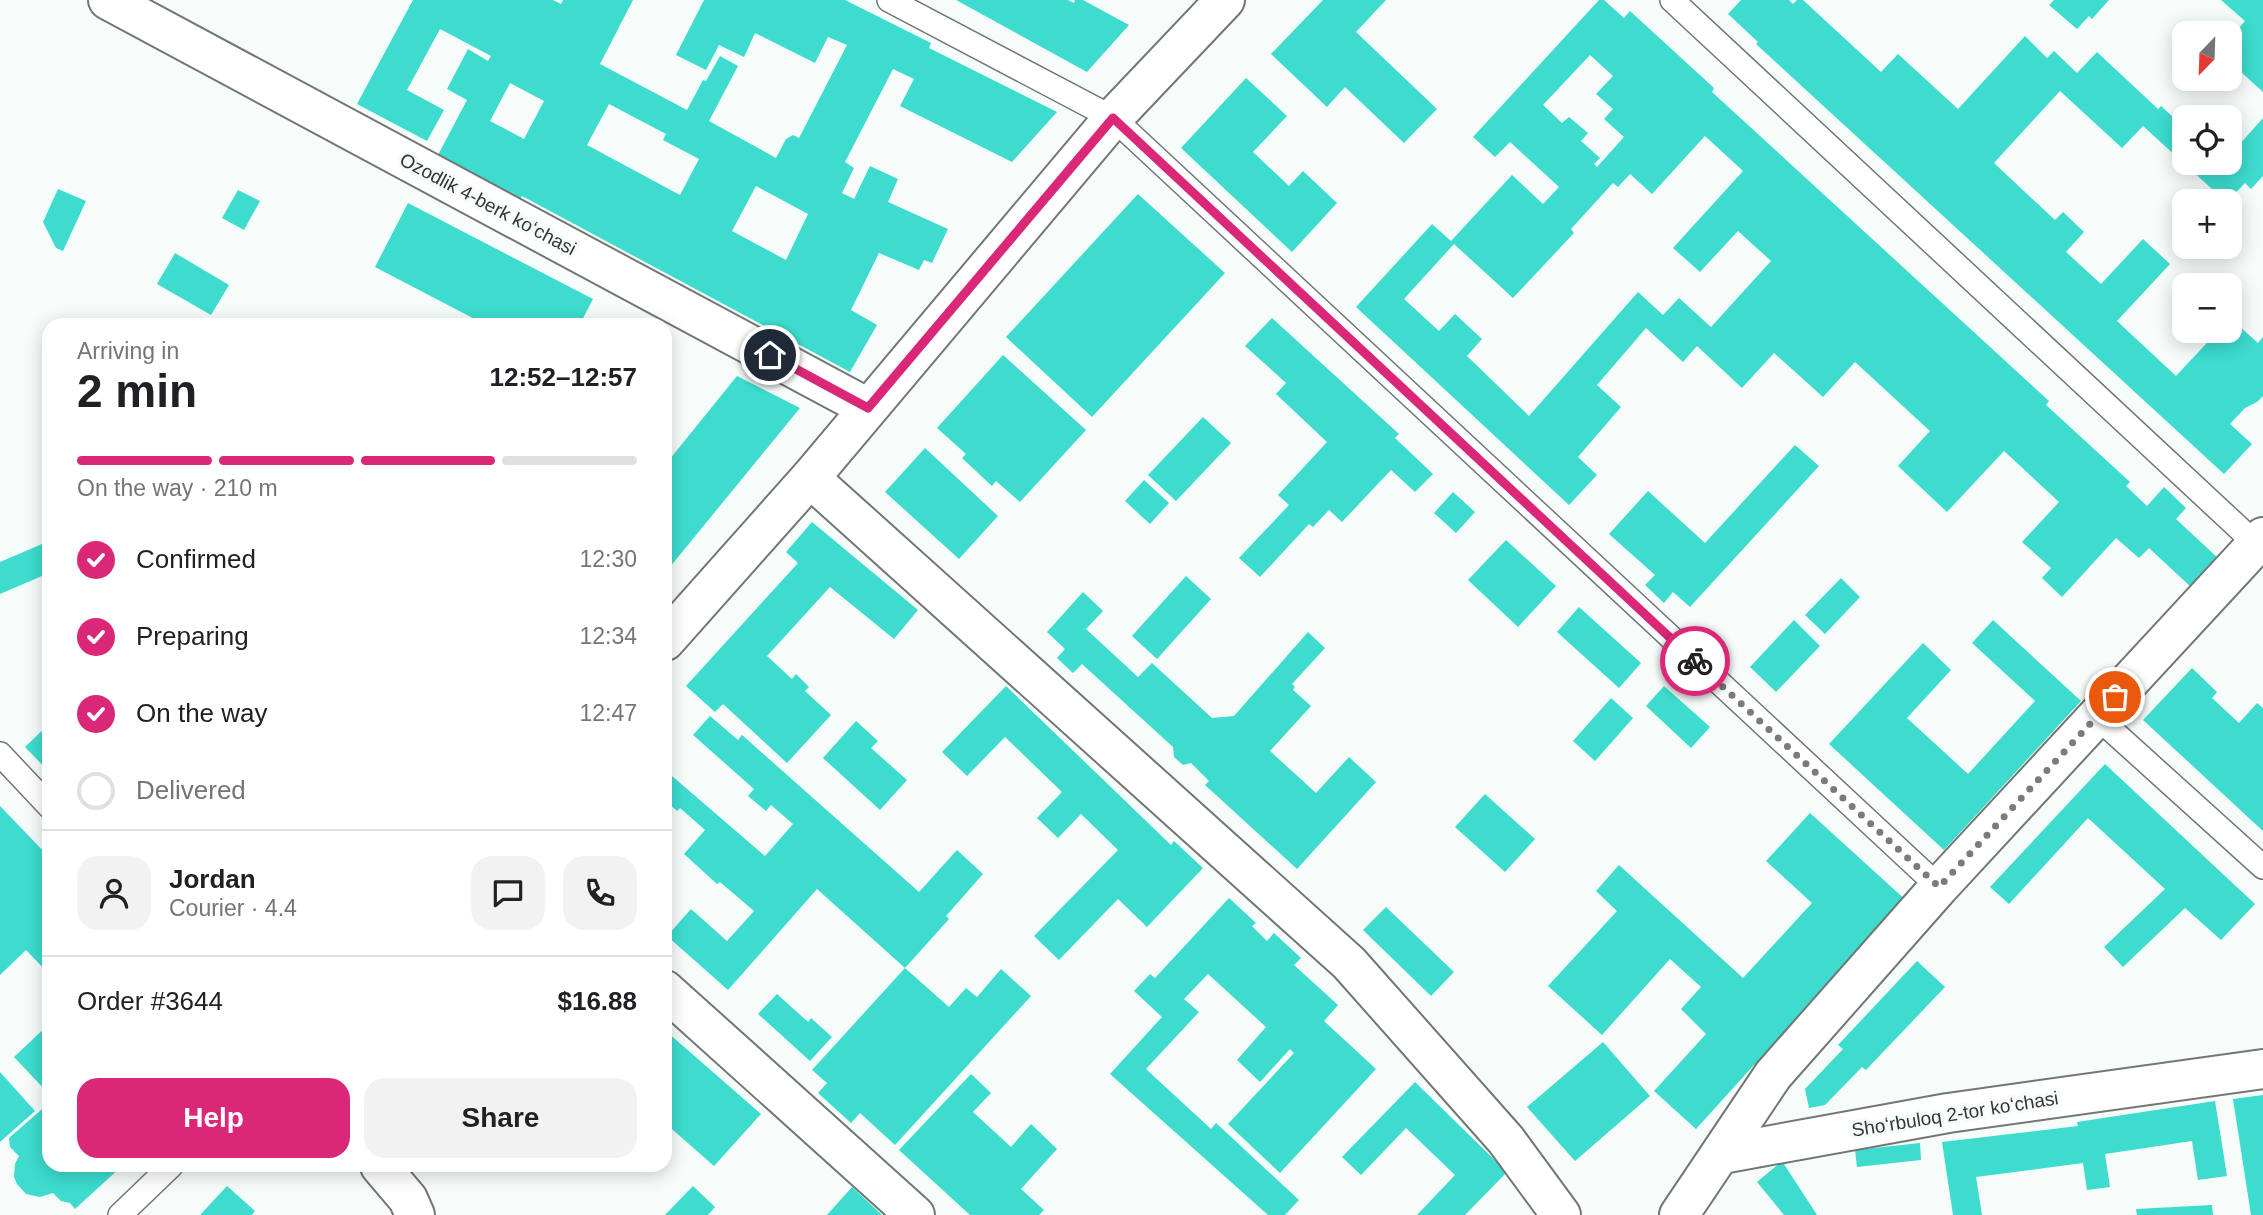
<!DOCTYPE html>
<meta charset="utf-8">
<style>
body{margin:0;font-family:Arial,sans-serif;background:#f2f2f2;color:#202124;height:100vh;display:flex;flex-direction:column;font-size:26px;white-space:nowrap}
*{box-sizing:border-box;margin:0}
p{font-size:23px;color:#757577}
.icon{flex:none;width:38px;height:38px;fill:none;stroke:currentColor;stroke-width:2;stroke-linecap:round;stroke-linejoin:round}
.map{position:relative;flex:1;overflow:hidden}
.drawer{position:absolute;left:42px;top:318px;width:630px;height:854px;display:flex;flex-direction:column;background:#fff;border-radius:21px;box-shadow:0 4px 18px #0003}
.drawer>*{flex:none}
.needle{width:46px;rotate:203deg}
.controls{position:absolute;left:2172px;top:21px;display:grid;gap:14px}
.controls a{display:grid;place-items:center;width:70px;height:70px;border-radius:14px;background:#fff;box-shadow:0 4px 18px #0003;font-size:35px}
.pin{position:absolute;display:grid;place-items:center;width:60px;height:60px;color:#fff;margin:-30px;border:4px solid #fff;border-radius:50%;box-shadow:0 2px 7px #0007}
.courier{position:absolute;display:grid;place-items:center;width:70px;height:70px;margin:-35px;border:5px solid #db2777;border-radius:50%;background:#fff;color:#222;box-shadow:0 2px 9px #0007}
.summary em{font-style:normal;font-weight:600}
.summary div{display:flex;flex-direction:column-reverse}
.summary{display:flex;align-items:center;justify-content:space-between;height:119px;padding:0 35px}
h1{font-size:46px;font-weight:600;line-height:52px}
.bar{display:grid;grid-template-columns:repeat(4,1fr);gap:10px 7px;align-content:center;height:84px;padding:0 35px}
.bar i{height:9px;border-radius:5px;background:#e0e0e0}
.bar .on{background:#db2777}
.bar p{grid-column:span 4}
.line{display:flex;align-items:center;gap:18px;padding:0 35px;border-top:2px solid #e0e0e0}
.line div{flex:1}
.round{display:grid;place-items:center;flex:none;width:74px;height:74px;border-radius:21px;background:#f2f2f2}
ol{padding:0 35px;list-style:none}
li{display:flex;align-items:center;gap:21px;height:77px}
li p{margin-inline-start:auto}
li .icon{padding:7px;border-radius:50%;background:#db2777;color:#fff;stroke-width:4}
li:last-child{color:#757577}
li i{width:38px;height:38px;border:4px solid #e0e0e0;border-radius:50%}
.button{display:flex;gap:14px;margin-top:auto;padding:14px 35px}
.button a{flex:1;height:80px;border-radius:21px;background:#db2777;color:#fff;font-size:28px;font-weight:600;line-height:80px;text-align:center}
.button a+a{background:#f2f2f2;color:#202124}
.map>svg:first-child{display:block}
</style>
<div class="map">
<svg width="2263" height="1215" viewBox="0 0 2263 1215">
<rect width="100%" height="100%" fill="#f6fcf9"/>
<g fill="#3ddccf" fill-rule="evenodd">
<path d="M413,0H553L561,4L563,0H633L600,64L687,110L703,80L706,81L720,56L738,66L709,121L776,158L786,139L793,135L799,138L847,45L828,37L815,63L755,33L744,57L719,45L706,70L676,55L704,0H845L931,43L929,48L1057,112L1012,162L900,106L914,79L893,69L845,162L854,168L842,193L854,199L870,166L898,179L888,202L948,229L932,263L924,260L919,270L879,253L851,310L877,325L850,372L522,196L520,199L438,155L467,100L447,89L468,49L488,61L491,56L440,29L407,90L444,110L427,141L357,104ZM510,83L544,101L524,139L490,121ZM609,104L666,134L663,140L699,159L680,195L587,145ZM756,186L808,214L786,260L732,231Z"/>
<path d="M956,0H1068L1074,3L1075,0H1083L1129,25L1087,72Z"/>
<path d="M1323,0H1386L1356,32L1437,109L1404,143L1345,87L1327,107L1271,54Z"/>
<path d="M1599,0H1604L1624,18L1630,11L1714,88L1712,92L2049,401L2046,405L2130,482L2126,486L2147,506L2164,487L2186,508L2176,519L2219,559L2192,588L2149,548L2139,558L2116,538L2062,597L2042,578L2051,568L2022,542L2059,502L2004,451L1947,512L1898,466L1930,431L1855,362L1823,397L1774,353L1742,388L1697,346L1683,362L1646,328L1597,385L1621,407L1578,457L1597,475L1569,505L1356,307L1432,224L1451,241L1512,175L1543,204L1559,187L1510,142L1495,157L1473,137ZM1590,55L1613,76L1596,94L1613,109L1604,119L1624,137L1597,167L1594,164L1600,158L1581,141L1588,133L1569,117L1562,123L1543,105ZM1705,136L1743,171L1673,248L1700,272L1738,231L1771,261L1711,327L1679,298L1663,315L1638,292L1529,416L1467,356L1482,339L1455,314L1439,331L1404,299L1454,244L1513,298L1574,233L1571,229L1613,183L1618,187L1630,174L1652,194Z"/>
<path d="M1741,0H1789L1793,4L1797,0H1803L1881,72L1898,54L1958,109L2025,36L2047,58L2054,51L2077,73L2097,52L2158,109L2161,106L2184,127V163H2230V155L2263,118V176L2251,189L2245,183L2228,201H2225L2143,126L2122,148L2060,91L1994,163L2055,220L2063,212L2084,232L2066,252L2101,284L2143,239L2170,264L2117,321L2176,376L2218,331H2230V318L2258,343L2263,337V396L2257,402L2245,408L2230,424L2252,444L2224,474L1756,44L1758,42L1728,14Z"/>
<path d="M2054,0H2109L2092,19L2089,16L2077,29L2049,5Z"/>
<path d="M2221,0H2263V92L2230,62V38L2245,21Z"/>
<path d="M1246,78L1287,116L1253,152L1289,186L1303,171L1337,203L1292,252L1181,148Z"/>
<path d="M58,189L86,201L63,251L56,248L43,222Z"/>
<path d="M238,190L260,201L244,230L222,218Z"/>
<path d="M1138,194L1225,273L1092,417L1006,337Z"/>
<path d="M408,203L593,299L579,326H488L375,267Z"/>
<path d="M175,253L229,285L211,315L157,284Z"/>
<path d="M1272,318L1399,434L1395,438L1433,474L1415,492L1391,470L1342,522L1329,510L1313,527L1309,524L1260,577L1239,558L1289,505L1278,495L1327,442L1276,394L1286,383L1245,346Z"/>
<path d="M1003,355L1086,430L1020,502L996,481L992,486L962,458L966,454L937,428Z"/>
<path d="M737,376L800,408L665,573V465Z"/>
<path d="M1203,417L1231,443L1176,501L1148,475Z"/>
<path d="M1795,445L1819,466L1690,607L1673,592L1664,603L1645,585L1655,575L1609,534L1648,491L1705,543Z"/>
<path d="M925,448L998,516L959,559L885,492Z"/>
<path d="M1144,480L1169,503L1150,524L1125,501Z"/>
<path d="M1453,492L1475,512L1456,533L1434,513Z"/>
<path d="M812,522L918,610L894,639L830,587L767,656L792,679L796,674L809,687L805,691L831,715L787,763L723,704L715,712L686,686L798,563L786,552Z"/>
<path d="M1506,540L1556,586L1518,627L1468,580Z"/>
<path d="M49,541V573L0,594V562Z"/>
<path d="M1186,576L1211,599L1157,659L1132,636Z"/>
<path d="M1841,578L1860,597L1825,634L1805,615Z"/>
<path d="M1083,592L1103,611L1086,629L1138,677L1152,663L1212,718L1234,716L1308,632L1325,648L1292,684L1295,687L1293,690L1311,706L1270,751L1316,793L1349,757L1376,782L1297,869L1205,785L1209,781L1191,763L1183,765L1174,757L1173,747L1082,664L1073,673L1057,658L1065,649L1047,632Z"/>
<path d="M1579,607L1641,663L1619,688L1557,632Z"/>
<path d="M1794,620L1820,646L1776,692L1750,667Z"/>
<path d="M1993,620L2081,701L1944,850L1829,744L1923,643L1951,670L1907,718L1968,774L2035,701L1972,643Z"/>
<path d="M2192,668L2217,692L2212,698L2239,723L2257,703L2263,708V831L2143,720Z"/>
<path d="M1006,686L1171,845L1174,841L1203,868L1147,927L1118,899L1059,960L1034,936L1118,850L1081,814L1058,838L1037,818L1062,792L1005,737L967,776L942,752Z"/>
<path d="M1664,686L1710,727L1691,748L1646,706Z"/>
<path d="M1611,698L1633,718L1595,761L1573,741Z"/>
<path d="M710,716L738,740L742,735L919,892L957,850L983,874L946,916L949,919L905,968L817,889L728,990L667,936L691,909L727,941L754,911L720,882L717,884L684,854L705,830L680,808L677,811L665,800V770L765,856L793,824L771,805L766,811L748,796L754,789L693,735Z"/>
<path d="M856,721L878,741L871,748L907,780L880,810L823,758Z"/>
<path d="M49,724V772L25,747Z"/>
<path d="M2105,764L2255,904L2221,940L2185,908L2123,967L2104,947L2165,889L2088,818L2009,904L1990,887Z"/>
<path d="M1485,794L1535,839L1505,872L1455,827Z"/>
<path d="M0,806L49,857V974L26,950L0,975Z"/>
<path d="M1810,813L1909,903L1757,1068L1754,1065L1696,1129L1654,1091L1706,1034L1681,1009L1701,987L1670,959L1602,1035L1548,986L1617,911L1596,891L1619,865L1743,978L1812,903L1766,861Z"/>
<path d="M1229,898L1256,923L1252,926L1267,941L1274,933L1301,958L1294,965L1338,1005L1324,1021L1376,1069L1280,1173L1228,1124L1294,1053L1290,1049L1260,1082L1237,1060L1266,1027L1208,974L1184,999L1199,1012L1146,1069L1211,1129L1216,1123L1299,1200L1285,1215H1268L1110,1074L1162,1017L1134,991L1150,974L1155,978Z"/>
<path d="M1386,907L1454,972L1431,996L1363,930Z"/>
<path d="M1917,961L1945,987L1866,1070L1862,1067L1825,1105L1809,1108L1805,1089L1843,1049L1838,1045Z"/>
<path d="M905,968L949,1007L966,988L977,997L1001,969L1031,996L895,1145L860,1113L851,1123L818,1093L827,1083L812,1070Z"/>
<path d="M777,994L808,1022L811,1018L832,1037L810,1061L758,1014Z"/>
<path d="M49,1024V1094L14,1057Z"/>
<path d="M665,1024L670,1029L667,1032L761,1114L714,1166L665,1123Z"/>
<path d="M1603,1042L1650,1096L1575,1161L1527,1107Z"/>
<path d="M0,1072L35,1111L0,1142Z"/>
<path d="M971,1074L991,1093L973,1112L1011,1147L1031,1124L1057,1149L1021,1189L1044,1210L1039,1215H970L899,1150Z"/>
<path d="M1415,1082L1507,1172L1465,1215H1417L1455,1175L1406,1128L1361,1175L1342,1157Z"/>
<path d="M2263,1095V1215H2251L2233,1099Z"/>
<path d="M2215,1101L2227,1176L2198,1180L2192,1141L2105,1154L2110,1187L2087,1190L2083,1163L1976,1177L1982,1215H1953L1942,1142L2078,1126L2077,1122Z"/>
<path d="M49,1103V1166H122L75,1209L70,1203L61,1201L53,1193L40,1197L26,1194L17,1184L14,1177L15,1164L19,1156L10,1147L9,1138Z"/>
<path d="M1920,1143L1921,1160L1857,1167L1855,1150Z"/>
<path d="M1782,1161L1817,1215H1784L1757,1182Z"/>
<path d="M227,1186L255,1211L252,1215H200Z"/>
<path d="M693,1186L715,1207L708,1215H665Z"/>
<path d="M852,1187L882,1215H827Z"/>
<path d="M2212,1205L2213,1215H2137L2136,1209Z"/>
</g>
<g fill="none" stroke-linecap="round" stroke-linejoin="round">
<g stroke="#727774" stroke-width="26">
<g id="lane">
<path d="M889,0L1113,118L1939,887"/>
<path d="M1672,0L2256,544"/>
<path d="M2097,717L2263,867"/>
<path d="M0,754L49,806"/>
<path d="M120,1215L171,1166"/>
</g>
</g>
<g stroke="#727774" stroke-width="42">
<g id="street">
<path d="M108,0L868,408"/>
<path d="M810,478L1349,963L1506,1140L1561,1215"/>
<path d="M665,641L810,478L1113,118L1225,0"/>
<path d="M665,990L915,1215"/>
<path d="M1722,1154L1948,1113L2263,1069"/>
<path d="M380,1166L408,1199L415,1215"/>
<path d="M1679,1215L1773,1075L1939,887L2263,537"/>
</g>
</g>
<use href="#lane" stroke="#fff" stroke-width="23"/>
<use href="#street" stroke="#fff" stroke-width="38"/>
</g>
<g fill="none" stroke-linecap="round" stroke-linejoin="round">
<path stroke="#787c7a" stroke-width="7" stroke-dasharray="0 12.6" d="M1695,661L1939,887L2115,697"/>
<path stroke="#db2777" stroke-width="9" d="M770,355L868,408L1113,118L1695,661"/>
</g>
<g text-anchor="middle" dominant-baseline="central" stroke-width="7" stroke-linejoin="round" paint-order="stroke">
<g font-size="19" fill="#343735" stroke="#f6fcf9">
<text transform="translate(488 204) rotate(28)">Ozodlik 4-berk koʻchasi</text>
<text transform="translate(1955 1114) rotate(-9)">Shoʻrbuloq 2-tor koʻchasi</text>
</g>
</g>
</svg>
<div class="controls">
<a><svg class="needle" viewBox="-14 -14 28 28"><path d="M0-13l5 13h-10z" fill="#e53935"/><path d="M0 13l5-13h-10z" fill="#757577"/></svg></a>
<a><svg class="icon" aria-label="locate" viewBox="0 0 24 24"><circle cx="12" cy="12" r="6"/><path d="M12 2v4M12 18v4M2 12h4M18 12h4"/></svg></a>
<a>+</a>
<a>−</a>
</div>
<div class="pin" style="left:2115px;top:697px;background:#ea580c"><svg class="icon" aria-label="bag" viewBox="0 0 24 24"><path d="M5 8h14l-1 12H6zM9 8a3 3 0 0 1 6 0"/></svg></div>
<div class="pin" style="left:770px;top:355px;background:#1f2937"><svg class="icon" aria-label="home" viewBox="0 0 24 24"><path d="M3 11l9-7 9 7M6 9v11h12V9"/></svg></div>
<div class="courier" style="left:1695px;top:661px"><svg class="icon" aria-label="bike" viewBox="0 0 24 24"><circle cx="6" cy="16" r="4"/><circle cx="18" cy="16" r="4"/><path d="M6 16l4-8h5l3 8M10 8l3 8H6M13 5h3"/></svg></div>
<section class="drawer">
<div class="summary"><div><h1>2 min</h1><p>Arriving in</p></div><em>12:52–12:57</em></div>
<div class="bar"><i class="on"></i><i class="on"></i><i class="on"></i><i></i><p>On the way · 210 m</p></div>
<ol>
<li><svg class="icon" aria-label="check" viewBox="0 0 24 24"><path d="M5 12l5 5 9-10"/></svg>Confirmed<p>12:30</p></li>
<li><svg class="icon" aria-label="check" viewBox="0 0 24 24"><path d="M5 12l5 5 9-10"/></svg>Preparing<p>12:34</p></li>
<li><svg class="icon" aria-label="check" viewBox="0 0 24 24"><path d="M5 12l5 5 9-10"/></svg>On the way<p>12:47</p></li>
<li><i></i>Delivered</li>
</ol>
<div class="line" style="height:126px"><a class="round"><svg class="icon" aria-label="person" viewBox="0 0 24 24"><circle cx="12" cy="8" r="4"/><path d="M4 21q1-7 8-7t8 7"/></svg></a><div><b>Jordan</b><p>Courier · 4.4</p></div><a class="round"><svg class="icon" aria-label="chat" viewBox="0 0 24 24"><path d="M4 5h16v11H9l-5 4z"/></svg></a><a class="round"><svg class="icon" aria-label="phone" viewBox="0 0 24 24"><path d="M5 4h4l2 5-3 2q2 4 5 5l2-3 5 2v4C11 20 4 13 5 4z"/></svg></a></div>
<div class="line" style="height:91px"><div>Order #3644</div><b>$16.88</b></div>
<div class="button"><a>Help</a><a>Share</a></div>
</section>
</div>
